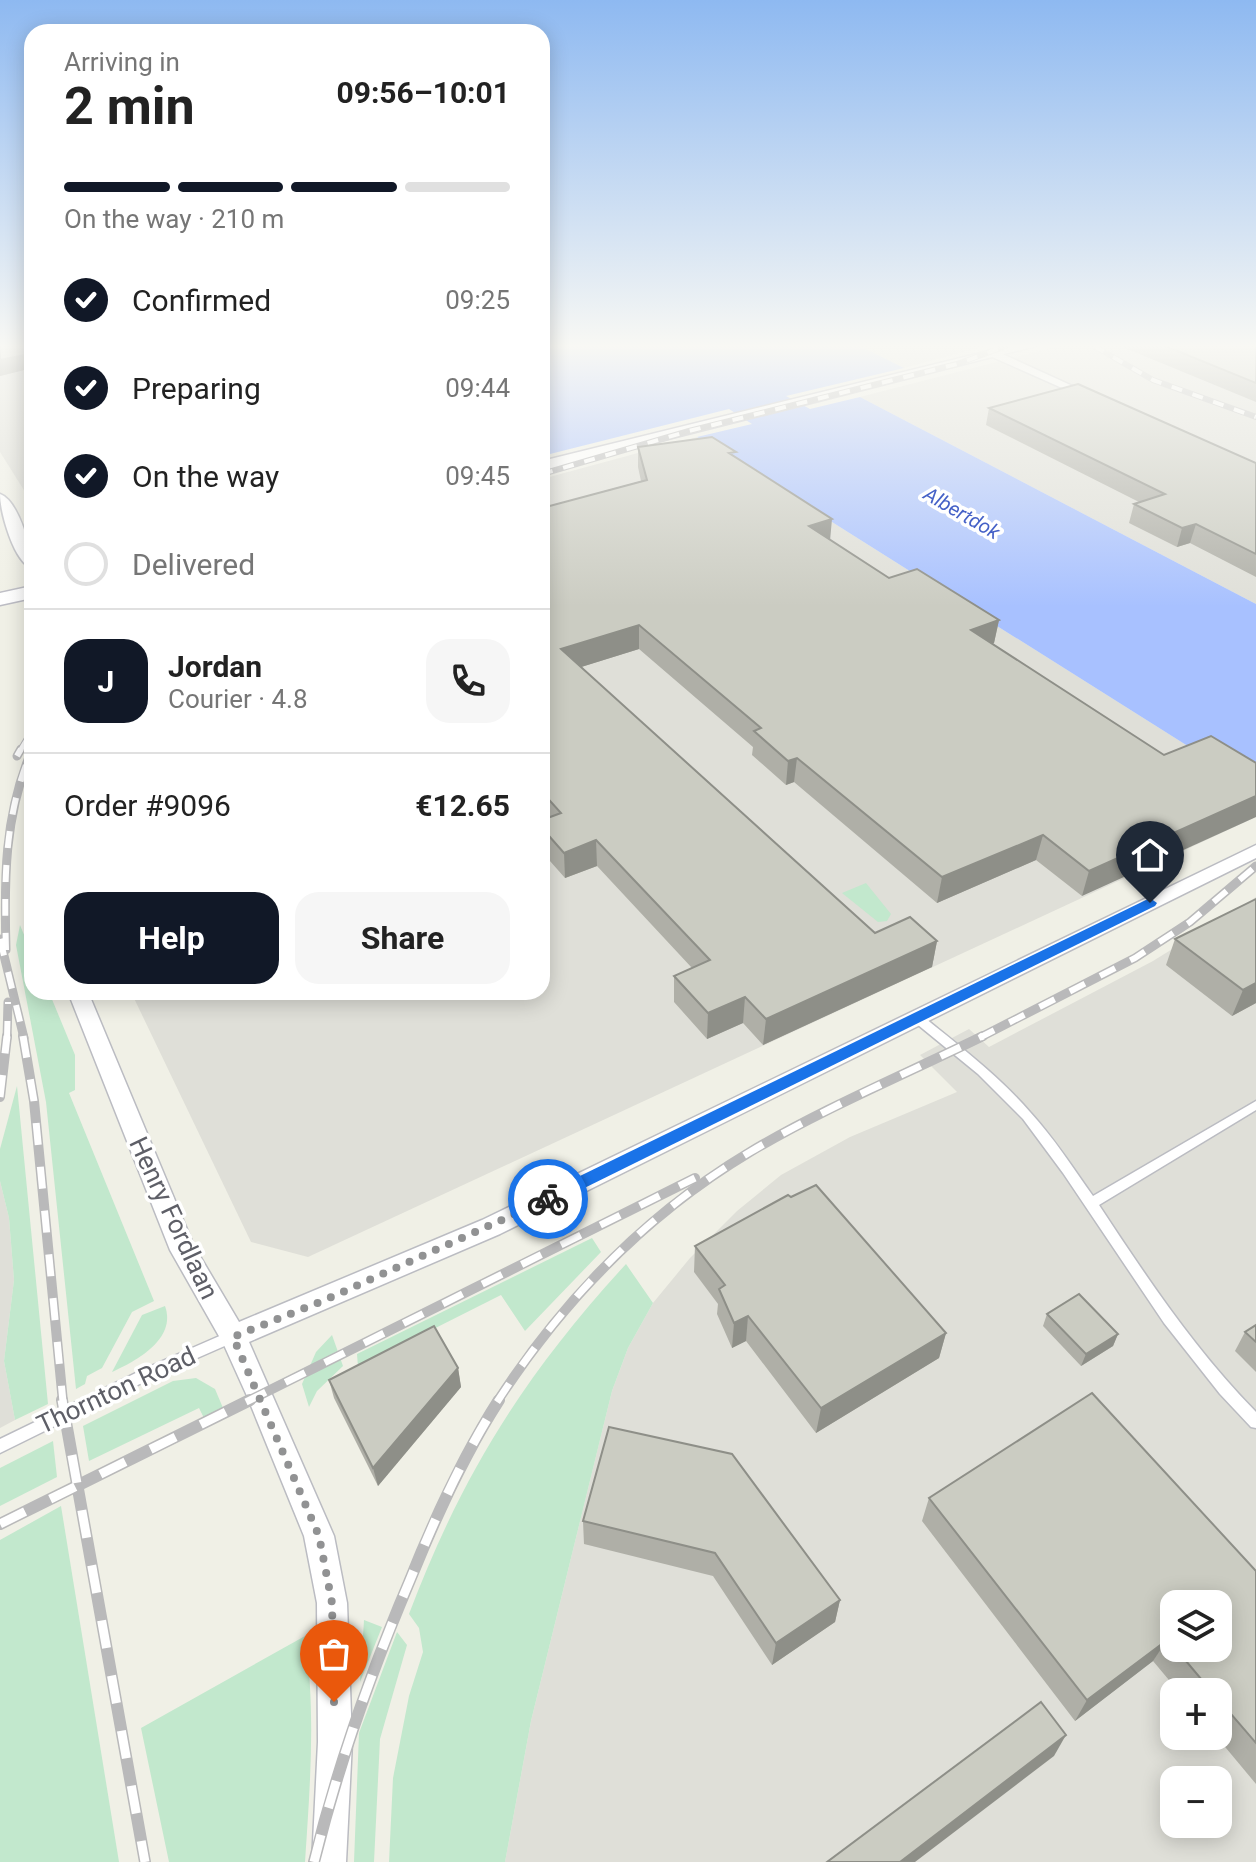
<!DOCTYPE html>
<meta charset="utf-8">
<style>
body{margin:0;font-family:Roboto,sans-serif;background:#f6f6f6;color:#222;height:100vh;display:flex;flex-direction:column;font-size:30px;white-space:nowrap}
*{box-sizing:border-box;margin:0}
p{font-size:26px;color:#767676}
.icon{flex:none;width:44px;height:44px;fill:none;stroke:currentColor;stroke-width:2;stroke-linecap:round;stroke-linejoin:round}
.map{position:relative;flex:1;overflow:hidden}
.sheet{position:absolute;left:24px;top:24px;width:526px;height:976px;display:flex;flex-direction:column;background:#fff;border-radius:24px;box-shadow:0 4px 20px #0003}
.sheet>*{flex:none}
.tools{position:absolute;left:1160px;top:1590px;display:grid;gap:16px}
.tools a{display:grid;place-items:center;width:72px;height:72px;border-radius:16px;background:#fff;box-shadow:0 4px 20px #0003;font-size:40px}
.pin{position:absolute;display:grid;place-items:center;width:68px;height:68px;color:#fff;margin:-82px -34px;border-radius:50% 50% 50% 0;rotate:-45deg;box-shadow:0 0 8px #0007}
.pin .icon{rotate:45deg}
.courier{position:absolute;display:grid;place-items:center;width:80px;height:80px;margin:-40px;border:6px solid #1a73e8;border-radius:50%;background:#fff;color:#222;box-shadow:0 2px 10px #0007}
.head em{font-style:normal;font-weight:700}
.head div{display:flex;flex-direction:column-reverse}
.head{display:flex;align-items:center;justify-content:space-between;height:136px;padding:0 40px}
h1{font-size:52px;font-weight:700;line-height:60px}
.bar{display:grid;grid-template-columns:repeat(4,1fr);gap:12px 8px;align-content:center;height:96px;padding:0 40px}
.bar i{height:10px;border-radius:6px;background:#e0e0e0}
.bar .on{background:#111827}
.bar p{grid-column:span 4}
.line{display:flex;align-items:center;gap:20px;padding:0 40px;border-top:2px solid #e0e0e0}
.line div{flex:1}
.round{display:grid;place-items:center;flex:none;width:84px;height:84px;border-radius:24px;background:#f6f6f6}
ol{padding:0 40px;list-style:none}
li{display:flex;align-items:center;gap:24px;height:88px}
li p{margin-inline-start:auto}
li .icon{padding:8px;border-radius:50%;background:#111827;color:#fff;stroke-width:4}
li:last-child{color:#767676}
li i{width:44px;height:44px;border:4px solid #e0e0e0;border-radius:50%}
.cta{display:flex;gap:16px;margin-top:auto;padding:16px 40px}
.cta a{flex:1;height:92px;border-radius:24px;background:#111827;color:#fff;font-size:32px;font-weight:700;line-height:92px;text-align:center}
.cta a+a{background:#f6f6f6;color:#222}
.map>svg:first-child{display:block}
</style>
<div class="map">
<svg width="1256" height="1862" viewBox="0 0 1256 1862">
<rect width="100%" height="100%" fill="#f0f0e6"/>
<g fill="#dfdfd8" fill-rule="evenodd">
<path d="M0,346H32V503L0,452Z"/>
<path d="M860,346H986L904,368Z"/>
<path d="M1059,346H1256V604L860,397Z"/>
<path d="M697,437L1256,789V817L308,1257L251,1242L131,992H542V479Z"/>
<path d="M1256,897V1862H505L531,1721L612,1391L628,1348L653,1303L690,1258L737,1211L781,1175L850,1137L957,1092L920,1055L969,1029L989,1047L1153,961ZM1174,1604H1218V1648H1174ZM1174,1692H1218V1736H1174ZM1174,1780H1218V1824H1174Z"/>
<path d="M0,1181L9,1218L14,1280L4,1361L15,1420L0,1428Z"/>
</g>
<g fill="#c2e8cd">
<path d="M866,883L891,914L887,921L878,922L842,893Z"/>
<path d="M20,925L32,954V992H49L75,1055V1090L69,1093L154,1301L132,1312L102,1368L87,1376L85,1384L76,1389L46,1102L16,945Z"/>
<path d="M17,1086L48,1404L15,1420L4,1361L14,1280L9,1218L0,1181V1149Z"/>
<path d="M592,1238L601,1252L525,1331L501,1295L358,1367L357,1354Z"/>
<path d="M626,1264L653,1303L628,1348L612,1391L531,1721L505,1862H389L393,1778L409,1696L423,1652L419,1628L409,1614C462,1474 525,1374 626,1264Z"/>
<path d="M165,1306C177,1339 136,1361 112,1372L142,1315Z"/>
<path d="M332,1335L343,1366L317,1391L309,1407L302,1384L316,1352Z"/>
<path d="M196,1378L215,1389L223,1408L204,1418L199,1408L89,1461L83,1426L173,1381Z"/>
<path d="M53,1441L57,1477L0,1506V1468Z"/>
<path d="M61,1506L119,1862H0V1540Z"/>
<path d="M364,1620L382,1627L360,1682Z"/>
<path d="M397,1632L407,1645L380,1739L374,1862H354L359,1733Z"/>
<path d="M305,1636C316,1712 310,1786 305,1862H169L141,1728Z"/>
</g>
<path fill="#a8c1ff" d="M542,346H860L904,368L786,396L810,409L860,397L1256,604V789L697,437L752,424L729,409L542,456Z"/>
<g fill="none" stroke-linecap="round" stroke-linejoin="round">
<g stroke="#bbbcc2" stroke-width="3">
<g id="service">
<path d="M916,1013L920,1014C958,1045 998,1075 1030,1112C1054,1138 1073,1168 1093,1196L1256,1101V1110L1099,1205C1147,1278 1195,1350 1256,1412V1428L1251,1427L1220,1394L1164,1323L1063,1173L1023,1119L978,1074L912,1020L911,1017L912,1014Z"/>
<path d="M231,1331L236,1333L238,1337L236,1341L154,1377L0,1453V1439L144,1369Z"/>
</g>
</g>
<g stroke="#bbbcc2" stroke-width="3">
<g id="minor">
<path d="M990,352H998L1099,398L1089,400L990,356Z"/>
<path d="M1256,845V858L500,1234L249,1342L334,1536L347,1603L352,1742L346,1862H312L318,1742L317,1603L304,1536L247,1396L224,1345L170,1250L68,992H88L194,1246L239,1322L482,1220Z"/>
</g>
</g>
<g stroke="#bbbcc2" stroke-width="3">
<path id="tertiary" d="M0,494C19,501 32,550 32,568C14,563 0,512 0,494Z"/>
</g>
<g stroke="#bcbcc4" stroke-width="3">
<g id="secondary">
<path d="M1009,346H1036L542,471V461Z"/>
<path d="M32,586V598L0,605V593Z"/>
</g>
</g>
<use href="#service" fill="#fff" fill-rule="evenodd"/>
<use href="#minor" fill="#fff" fill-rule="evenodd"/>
<use href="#tertiary" fill="#fff" fill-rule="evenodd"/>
<use href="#secondary" fill="#fff" fill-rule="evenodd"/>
<g stroke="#b9b9ba" stroke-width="6">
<g id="rail-far4">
<path d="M1094,346L1153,380L1256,417"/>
<path d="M542,474L689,431L957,364L1006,346"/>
</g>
</g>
<g stroke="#b9b9ba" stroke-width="7">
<path id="rail-far3" d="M20,751L32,731"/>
</g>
<g stroke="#b9b9ba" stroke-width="9">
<g id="rail-far2">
<path d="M17,756L21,749"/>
<path d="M0,939L24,1038"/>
<path d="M6,950C4,880 4,815 32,750"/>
<path d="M7,1038L8,1002"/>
<path d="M979,1038L1135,958L1190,922L1256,866"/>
</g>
</g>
<g stroke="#b9b9ba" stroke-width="10">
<g id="rail-far1">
<path d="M23,1036L34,1101L63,1402"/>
<path d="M0,1097L7,1036"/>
<path d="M246,1402L695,1178"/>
<path d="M497,1402C563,1300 645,1215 750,1152C824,1108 906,1074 983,1036"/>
</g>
</g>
<g stroke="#b9b9ba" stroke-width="12">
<g id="rail">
<path d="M62,1400L145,1862"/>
<path d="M0,1524L250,1400"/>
<path d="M314,1862C338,1765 371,1672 410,1580C435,1518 463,1456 499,1400"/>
</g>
</g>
<use href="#rail-far4" stroke="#fff" stroke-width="4" stroke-dasharray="11" stroke-linecap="butt"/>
<use href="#rail-far3" stroke="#fff" stroke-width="5" stroke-dasharray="14" stroke-linecap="butt"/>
<use href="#rail-far2" stroke="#fff" stroke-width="6" stroke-dasharray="17" stroke-linecap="butt"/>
<use href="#rail-far1" stroke="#fff" stroke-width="7" stroke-dasharray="22" stroke-linecap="butt"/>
<use href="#rail" stroke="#fff" stroke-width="9" stroke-dasharray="28" stroke-linecap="butt"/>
</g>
<g fill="#afafa7">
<path d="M0,346H32V371L28,369L0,376Z"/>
<path d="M1120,346H1256V402Z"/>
<path d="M989,408L1256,463V577L1190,543L1177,547L1129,523L1134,504L1139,502L986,425Z"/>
<path d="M638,447L736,458L830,540L889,578L999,620L994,643L993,644L1164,755L1082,896L1036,860L937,903L794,782L786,785L752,755L753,747L639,649L581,667L875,933L937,941L932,967L763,1045L743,1023L707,1039L674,1002V976L692,968L597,866L565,878L542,852V820L545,819L542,816V508L641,481L638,467Z"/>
<path d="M1256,899V1003L1232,1016L1166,965L1175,939Z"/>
<path d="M695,1246L946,1333L939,1358L816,1433L746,1341L732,1348L717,1314L718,1304L694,1272Z"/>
<path d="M1047,1314L1118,1334L1113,1346L1081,1366L1043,1326Z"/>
<path d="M1256,1325V1372L1235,1351L1245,1332Z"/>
<path d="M458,1368L461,1387L378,1486L334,1398L329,1380Z"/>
<path d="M609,1427L840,1600L835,1622L772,1665L713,1576L584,1544L583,1521Z"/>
<path d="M929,1498L1256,1571V1784L1216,1736H1218V1692H1179L1153,1661L1075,1721L922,1521Z"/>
</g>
<g fill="#8e8f88">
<path d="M24,355L28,369L0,376V360Z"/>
<path d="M832,519L830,541L809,526Z"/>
<path d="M1196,524L1190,543L1177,547L1182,528Z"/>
<path d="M999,620L994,643L966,653L971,630Z"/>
<path d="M639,625V649L562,673L561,649Z"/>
<path d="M797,758L794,782L786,785L788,761Z"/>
<path d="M1256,796V817L1082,896L1089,871Z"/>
<path d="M1043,835L1036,860L937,903L942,877Z"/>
<path d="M596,840L597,866L565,878L564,853Z"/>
<path d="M937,941L932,967L763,1045L766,1019Z"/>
<path d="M1256,983V1003L1232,1016L1243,990Z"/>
<path d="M745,997L743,1023L707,1039L708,1013Z"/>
<path d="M748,1316L746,1341L732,1348L734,1323Z"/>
<path d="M946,1333L939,1358L816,1433L821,1408Z"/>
<path d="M1118,1334L1113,1346L1081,1366L1086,1354Z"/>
<path d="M458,1368L461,1387L378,1486L373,1468Z"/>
<path d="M840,1600L835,1622L772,1665L776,1643Z"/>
<path d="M1167,1640L1153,1661L1075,1721L1087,1700Z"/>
<path d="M1066,1735L1054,1756L915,1862H900Z"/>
</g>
<g fill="#cbccc2" stroke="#8e8f88" stroke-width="2">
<path d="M0,346H32V360L24,355L0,360Z"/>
<path d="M1165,346H1256V383Z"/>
<path d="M1078,384L1256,463V554L1196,524L1182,528L1134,504L1165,494L989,408Z"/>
<path d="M712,437L736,452L729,453L832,519L809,526L889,578L917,569L999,620L971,630L1164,755L1211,736L1256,763V796L1089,871L1043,835L942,877L797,758L788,761L754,731L761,728L639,625L561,649L875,933L910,917L937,941L766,1019L745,997L708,1013L674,976L710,960L596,840L564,853L542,828V820L561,813L542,792V508L647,480L638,447Z"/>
<path d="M1256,899V983L1243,990L1175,939Z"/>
<path d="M816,1185L946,1333L821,1408L748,1316L734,1323L719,1289L725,1285L695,1246L788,1195L791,1197Z"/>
<path d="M1079,1294L1118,1334L1086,1354L1047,1314Z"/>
<path d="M1256,1325V1342L1245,1332Z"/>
<path d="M434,1326L458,1368L373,1468L329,1380Z"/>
<path d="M1092,1393L1256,1571V1743L1218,1699V1692H1212L1175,1648H1218V1604H1174V1647L1167,1640L1087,1700L929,1498Z"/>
<path d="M609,1427L732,1454L840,1600L776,1643L715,1553L583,1521Z"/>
<path d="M1041,1702L1066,1735L900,1862H827Z"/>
</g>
<linearGradient id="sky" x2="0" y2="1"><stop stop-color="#8eb9f1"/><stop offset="0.57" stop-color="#f8f8f4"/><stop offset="1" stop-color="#f8f8f4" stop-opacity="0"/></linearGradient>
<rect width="1256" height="607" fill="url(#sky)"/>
<path fill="#1a73e8" d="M1150,898L1157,903L1155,906L554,1203H543L541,1199L543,1194Z"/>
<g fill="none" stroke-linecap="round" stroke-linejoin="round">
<path stroke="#919293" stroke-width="8" stroke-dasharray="0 14.4" d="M334,1702L332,1603L319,1536L233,1337L325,1300L548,1199"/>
</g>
<g text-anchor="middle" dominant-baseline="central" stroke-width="7" stroke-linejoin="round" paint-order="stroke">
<g font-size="20" font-style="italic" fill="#4561c7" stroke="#fff">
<text transform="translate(962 513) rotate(30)">Albertdok</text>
</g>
<g font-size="26" fill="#5e5f67" stroke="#fff">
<text transform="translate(174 1218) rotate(65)">Henry Fordlaan</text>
<text transform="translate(116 1390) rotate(-25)">Thornton Road</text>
</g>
</g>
</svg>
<div class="tools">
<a><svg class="icon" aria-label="layers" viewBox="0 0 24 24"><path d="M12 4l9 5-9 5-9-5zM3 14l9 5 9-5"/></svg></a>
<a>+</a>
<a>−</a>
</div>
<div class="pin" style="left:334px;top:1702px;background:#ea580c"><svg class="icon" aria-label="bag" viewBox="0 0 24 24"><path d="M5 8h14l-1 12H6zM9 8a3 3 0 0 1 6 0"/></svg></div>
<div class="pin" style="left:1150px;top:903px;background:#1f2937"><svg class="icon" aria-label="home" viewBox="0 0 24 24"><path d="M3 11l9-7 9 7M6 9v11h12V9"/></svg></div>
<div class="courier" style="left:548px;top:1199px"><svg class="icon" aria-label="bike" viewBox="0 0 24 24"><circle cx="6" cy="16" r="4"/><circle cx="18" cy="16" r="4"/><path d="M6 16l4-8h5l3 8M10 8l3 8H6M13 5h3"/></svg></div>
<section class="sheet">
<div class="head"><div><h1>2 min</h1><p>Arriving in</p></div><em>09:56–10:01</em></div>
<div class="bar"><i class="on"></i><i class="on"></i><i class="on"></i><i></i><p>On the way · 210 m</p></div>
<ol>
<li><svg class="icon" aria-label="check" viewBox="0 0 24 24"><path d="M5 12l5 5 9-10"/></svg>Confirmed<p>09:25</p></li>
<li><svg class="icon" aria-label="check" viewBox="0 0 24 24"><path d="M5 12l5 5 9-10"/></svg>Preparing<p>09:44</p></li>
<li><svg class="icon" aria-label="check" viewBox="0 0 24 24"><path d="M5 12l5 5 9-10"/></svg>On the way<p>09:45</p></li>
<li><i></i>Delivered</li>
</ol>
<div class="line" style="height:144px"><b class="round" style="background:#111827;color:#fff">J</b><div><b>Jordan</b><p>Courier · 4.8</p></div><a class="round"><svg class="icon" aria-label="phone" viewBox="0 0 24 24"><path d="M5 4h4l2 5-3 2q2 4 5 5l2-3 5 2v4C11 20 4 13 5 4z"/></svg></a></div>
<div class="line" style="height:104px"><div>Order #9096</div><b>€12.65</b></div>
<div class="cta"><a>Help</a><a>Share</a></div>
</section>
</div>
